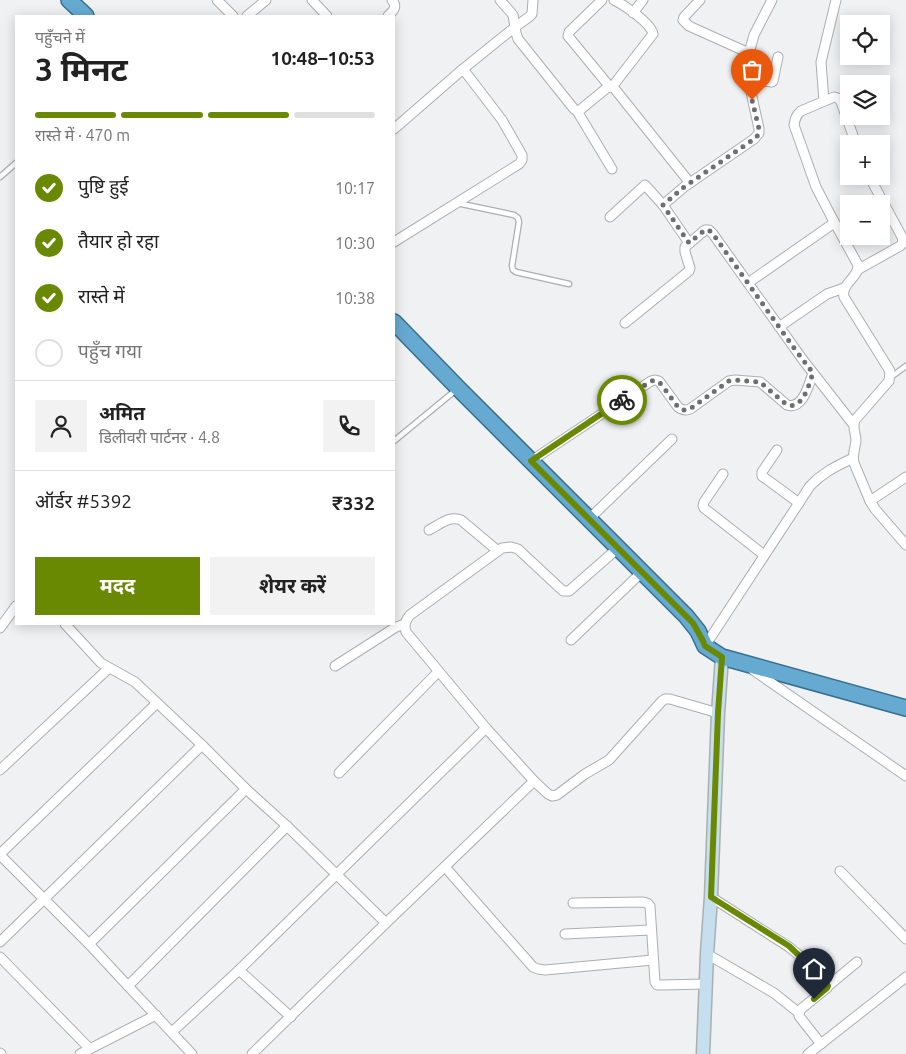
<!DOCTYPE html>
<html lang="hi">
<meta charset="utf-8">
<style>
body{margin:0;font-family:Ubuntu,"Noto Sans Devanagari",sans-serif;background:#f2f2f2;color:#222;height:100vh;display:flex;flex-direction:column;font-size:19px;white-space:nowrap}
*{box-sizing:border-box;margin:0}
p{font-size:16px;color:#767676}
.icon{flex:none;width:28px;height:28px;fill:none;stroke:currentColor;stroke-width:2;stroke-linecap:round;stroke-linejoin:round}
.map{position:relative;flex:1;overflow:hidden}
.panel{position:absolute;left:15px;top:15px;width:380px;height:610px;display:flex;flex-direction:column;background:#fff;border-radius:0px;box-shadow:0 2px 12px #0003}
.panel>*{flex:none}
.controls{position:absolute;left:840px;top:15px;display:grid;gap:10px}
.controls a{display:grid;place-items:center;width:50px;height:50px;border-radius:0px;background:#fff;box-shadow:0 2px 12px #0003;font-size:25px}
.pin{position:absolute;display:grid;place-items:center;width:42px;height:42px;color:#fff;margin:-51px -21px;border-radius:50% 50% 50% 0;rotate:-45deg;box-shadow:0 0 5px #0007}
.pin .icon{rotate:45deg}
.courier{position:absolute;display:grid;place-items:center;width:50px;height:50px;margin:-25px;border:4px solid #6a8903;border-radius:50%;background:#fff;color:#222;box-shadow:0 1px 6px #0007}
.overview em{font-style:normal;font-weight:700}
.overview div{display:flex;flex-direction:column-reverse}
.overview{display:flex;align-items:center;justify-content:space-between;height:85px;padding:0 20px}
h1{font-size:32px;font-weight:700;line-height:38px}
.bar{display:grid;grid-template-columns:repeat(4,1fr);gap:8px 5px;align-content:center;height:60px;padding:0 20px}
.bar i{height:6px;border-radius:4px;background:#e0e0e0}
.bar .current{background:#6a8903}
.bar p{grid-column:span 4}
.line{display:flex;align-items:center;gap:12px;padding:0 20px;border-top:1px solid #e0e0e0}
.line div{flex:1}
.round{display:grid;place-items:center;flex:none;width:52px;height:52px;border-radius:0px;background:#f2f2f2}
ol{padding:0 20px;list-style:none}
li{display:flex;align-items:center;gap:15px;height:55px}
li p{margin-inline-start:auto}
li .icon{padding:5px;border-radius:50%;background:#6a8903;color:#fff;stroke-width:4}
li:last-child{color:#767676}
li i{width:28px;height:28px;border:2px solid #e0e0e0;border-radius:50%}
.action{display:flex;gap:10px;margin-top:auto;padding:10px 20px}
.action a{flex:1;height:58px;border-radius:0px;background:#6a8903;color:#fff;font-size:20px;font-weight:700;line-height:58px;text-align:center}
.action a+a{background:#f2f2f2;color:#222}
.map>svg:first-child{display:block}
</style>
<div class="map">
<svg width="906" height="1054" viewBox="0 0 906 1054">
<rect width="100%" height="100%" fill="#eff1f3"/>
<g fill="none" stroke-linecap="round" stroke-linejoin="round">
<g stroke="#acaeb0" stroke-width="7">
<g id="service">
<path d="M0,177L16,163"/>
<path d="M457,203L514,215L518,218L519,222L512,266L513,270L516,272L569,284"/>
<path d="M891,377L906,366"/>
<path d="M394,441L456,390"/>
</g>
</g>
<g stroke="#acaeb0" stroke-width="11">
<g id="minor">
<path d="M217,0L233,16"/>
<path d="M312,0L327,16"/>
<path d="M500,0L513,15L516,33L518,39L574,109L577,111L612,169"/>
<path d="M602,0L569,32L568,36L610,87"/>
<path d="M700,0L684,17L683,20L689,26L749,53"/>
<path d="M633,13L643,0"/>
<path d="M247,16L266,0"/>
<path d="M388,16C393,11 398,7 392,0"/>
<path d="M750,79L772,82L773,81L778,57"/>
<path d="M612,87L653,34C651,23 624,5 614,0"/>
<path d="M824,101L821,62L836,0"/>
<path d="M577,111L580,110L608,87H611L614,88L690,183"/>
<path d="M394,129L463,69L515,27L529,17L532,14L533,0"/>
<path d="M856,144L841,102L838,98L834,97L801,111C796,115 795,119 794,125L816,187L831,216L858,265C859,278 841,283 844,297L890,371L889,381L855,420C852,428 856,433 856,441C855,449 852,455 854,463L870,501L875,509L906,545"/>
<path d="M663,205L684,187L754,139L759,133V129L751,92L749,53L754,35L772,0"/>
<path d="M610,217L645,185L663,205L689,243"/>
<path d="M394,242L519,164L522,160V155L502,120L463,69"/>
<path d="M859,269L900,246L903,243L902,237L869,176"/>
<path d="M748,283L834,223"/>
<path d="M625,323L689,271L690,268L685,252V247L705,230H709L713,234L803,360L853,424"/>
<path d="M779,327L827,294L844,288"/>
<path d="M777,450L762,472V476L799,503"/>
<path d="M531,461L651,381L655,380L659,381L678,407C682,410 685,411 690,409L729,381L735,380L760,382L787,405C803,410 809,384 813,373"/>
<path d="M723,474L704,502L703,506L704,508L764,555"/>
<path d="M870,501L906,477"/>
<path d="M589,519L672,439"/>
<path d="M429,530C439,525 450,515 461,520L498,551"/>
<path d="M618,548L569,591H563L518,549L511,547L502,548L410,615C405,621 404,625 406,632L486,728L534,781L548,794L552,796L557,795L585,774L609,760L662,701L665,699H670L718,713"/>
<path d="M65,624L101,663L135,682L202,745L246,789L287,826L386,923"/>
<path d="M0,628L16,606"/>
<path d="M571,640L642,572"/>
<path d="M705,646L810,486C823,472 837,466 853,458"/>
<path d="M335,666L396,627L405,624"/>
<path d="M753,670L906,776"/>
<path d="M0,770L109,668"/>
<path d="M339,773L438,672"/>
<path d="M0,854L157,703"/>
<path d="M0,855L89,944L128,986L192,1054"/>
<path d="M445,867L533,967L538,969L545,970L653,960"/>
<path d="M840,871L906,939"/>
<path d="M711,897L789,947L800,956L827,982L828,986L827,988L801,1009L799,1013V1016L821,1044"/>
<path d="M573,903L643,902L647,903L650,906L655,982L657,985H661L706,984"/>
<path d="M565,934L651,930"/>
<path d="M0,942L202,745"/>
<path d="M89,944L246,789"/>
<path d="M707,954L774,993L799,1013"/>
<path d="M0,957L90,1049"/>
<path d="M239,970L291,1017"/>
<path d="M128,986L287,826"/>
<path d="M828,986L857,962"/>
<path d="M172,1032L239,970L486,728"/>
<path d="M0,1053L1,1054"/>
<path d="M80,1054L156,1015"/>
<path d="M252,1054L386,923L534,781"/>
<path d="M808,1054L906,977"/>
</g>
</g>
<g stroke="#acaeb0" stroke-width="15">
<path id="secondary" d="M703,1054L707,954L711,897L718,713L722,657"/>
</g>
<g stroke="#386f8f" stroke-width="18">
<g id="trunk">
<path d="M69,0L86,16"/>
<path d="M394,322L458,388L686,616L698,631L705,646L722,657L906,708"/>
</g>
</g>
<use href="#service" stroke="#fff" stroke-width="4.5"/>
<use href="#minor" stroke="#fff" stroke-width="9"/>
<use href="#secondary" stroke="#c6dfee" stroke-width="12"/>
<use href="#trunk" stroke="#66aad2" stroke-width="15"/>
</g>
<g fill="none" stroke-linecap="round" stroke-linejoin="round">
<path stroke="#6e6f70" stroke-width="5" stroke-dasharray="0 9" d="M622,400L651,381C656,380 658,381 661,384L678,407C682,410 685,411 690,409L729,381L735,380L760,382L787,405C803,410 809,384 813,373L794,348L713,234L709,230H705L689,243L663,205L684,187L757,137L759,129L752,100"/>
<path stroke="#6a8903" stroke-width="6" d="M622,400L531,461L693,623L703,641L705,646L722,657L718,713L711,897L789,946L824,979L828,986L827,988L814,999"/>
</g>
</svg>
<div class="controls">
<a><svg class="icon" aria-label="locate" viewBox="0 0 24 24"><circle cx="12" cy="12" r="6"/><path d="M12 2v4M12 18v4M2 12h4M18 12h4"/></svg></a>
<a><svg class="icon" aria-label="layers" viewBox="0 0 24 24"><path d="M12 4l9 5-9 5-9-5zM3 14l9 5 9-5"/></svg></a>
<a>+</a>
<a>−</a>
</div>
<div class="pin" style="left:752px;top:100px;background:#ea580c"><svg class="icon" aria-label="bag" viewBox="0 0 24 24"><path d="M5 8h14l-1 12H6zM9 8a3 3 0 0 1 6 0"/></svg></div>
<div class="pin" style="left:814px;top:999px;background:#1f2937"><svg class="icon" aria-label="home" viewBox="0 0 24 24"><path d="M3 11l9-7 9 7M6 9v11h12V9"/></svg></div>
<div class="courier" style="left:622px;top:400px"><svg class="icon" aria-label="bike" viewBox="0 0 24 24"><circle cx="6" cy="16" r="4"/><circle cx="18" cy="16" r="4"/><path d="M6 16l4-8h5l3 8M10 8l3 8H6M13 5h3"/></svg></div>
<section class="panel">
<div class="overview"><div><h1>3 मिनट</h1><p>पहुँचने में</p></div><em>10:48–10:53</em></div>
<div class="bar"><i class="current"></i><i class="current"></i><i class="current"></i><i></i><p>रास्ते में · 470 m</p></div>
<ol>
<li><svg class="icon" aria-label="check" viewBox="0 0 24 24"><path d="M5 12l5 5 9-10"/></svg>पुष्टि हुई<p>10:17</p></li>
<li><svg class="icon" aria-label="check" viewBox="0 0 24 24"><path d="M5 12l5 5 9-10"/></svg>तैयार हो रहा<p>10:30</p></li>
<li><svg class="icon" aria-label="check" viewBox="0 0 24 24"><path d="M5 12l5 5 9-10"/></svg>रास्ते में<p>10:38</p></li>
<li><i></i>पहुँच गया</li>
</ol>
<div class="line" style="height:90px"><a class="round"><svg class="icon" aria-label="person" viewBox="0 0 24 24"><circle cx="12" cy="8" r="4"/><path d="M4 21q1-7 8-7t8 7"/></svg></a><div><b>अमित</b><p>डिलीवरी पार्टनर · 4.8</p></div><a class="round"><svg class="icon" aria-label="phone" viewBox="0 0 24 24"><path d="M5 4h4l2 5-3 2q2 4 5 5l2-3 5 2v4C11 20 4 13 5 4z"/></svg></a></div>
<div class="line" style="height:65px"><div>ऑर्डर #5392</div><b>₹332</b></div>
<div class="action"><a>मदद</a><a>शेयर करें</a></div>
</section>
</div>
